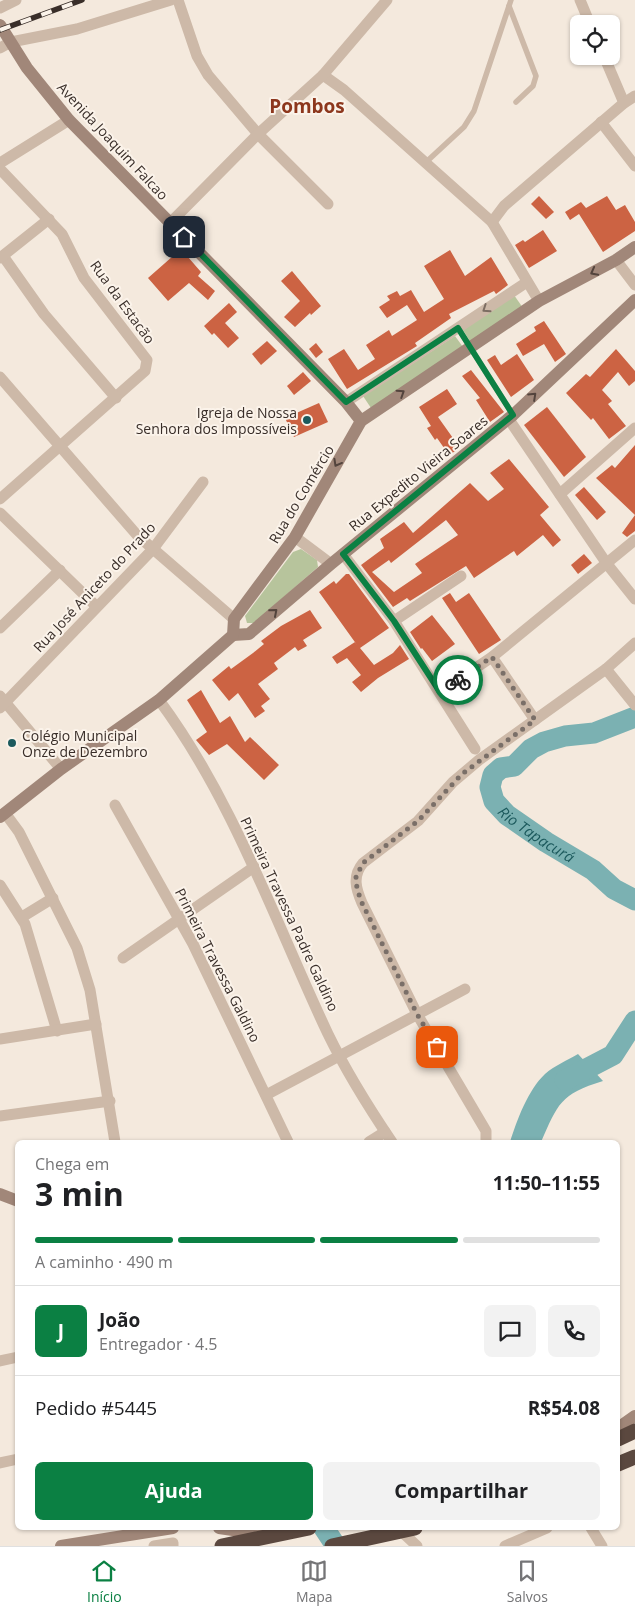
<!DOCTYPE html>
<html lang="pt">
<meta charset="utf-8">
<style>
body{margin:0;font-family:"Open Sans",sans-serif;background:#f2f2f2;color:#202124;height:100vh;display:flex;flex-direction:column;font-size:19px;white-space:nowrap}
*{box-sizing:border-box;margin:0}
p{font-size:16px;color:#757577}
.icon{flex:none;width:28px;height:28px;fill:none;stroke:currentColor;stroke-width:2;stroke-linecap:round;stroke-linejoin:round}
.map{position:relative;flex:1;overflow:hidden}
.panel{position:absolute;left:15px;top:1140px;width:605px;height:390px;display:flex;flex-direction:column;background:#fff;border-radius:8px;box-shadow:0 1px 4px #0004}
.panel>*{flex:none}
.controls{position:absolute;left:570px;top:15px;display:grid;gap:10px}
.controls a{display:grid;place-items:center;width:50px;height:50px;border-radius:8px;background:#fff;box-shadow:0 1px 4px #0004;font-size:25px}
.pin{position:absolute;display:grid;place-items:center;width:42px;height:42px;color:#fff;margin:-21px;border-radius:10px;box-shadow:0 2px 8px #0006}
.courier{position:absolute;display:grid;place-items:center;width:50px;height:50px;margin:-25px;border:4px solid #0b8043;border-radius:50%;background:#fff;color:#222;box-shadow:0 1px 6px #0007}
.headline em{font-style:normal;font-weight:700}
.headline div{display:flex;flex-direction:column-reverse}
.headline{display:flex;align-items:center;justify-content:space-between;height:85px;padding:0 20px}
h1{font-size:32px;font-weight:700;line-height:38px}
.bar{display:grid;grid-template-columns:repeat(4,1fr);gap:8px 5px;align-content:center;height:60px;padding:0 20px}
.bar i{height:6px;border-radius:4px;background:#e0e0e0}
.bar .active{background:#0b8043}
.bar p{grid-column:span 4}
.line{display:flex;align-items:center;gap:12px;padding:0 20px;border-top:1px solid #e0e0e0}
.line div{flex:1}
.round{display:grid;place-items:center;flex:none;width:52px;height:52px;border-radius:8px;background:#f2f2f2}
.primary-button{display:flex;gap:10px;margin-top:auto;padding:10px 20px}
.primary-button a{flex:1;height:58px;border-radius:8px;background:#0b8043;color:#fff;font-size:20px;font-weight:700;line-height:58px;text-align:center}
.primary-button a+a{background:#f2f2f2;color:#202124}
.dock{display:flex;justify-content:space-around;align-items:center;height:70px;border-top:1px solid #e0e0e0;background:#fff;font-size:14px;color:#757577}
.dock a{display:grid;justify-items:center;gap:2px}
.dock .active{color:#0b8043}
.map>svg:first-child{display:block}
</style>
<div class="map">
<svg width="635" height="1546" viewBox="0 0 635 1546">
<rect width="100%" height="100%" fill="#f4e9dd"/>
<g fill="#b7c49c">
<path d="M514,295L523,308L471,343L463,330Z"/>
<path d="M455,336L463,347L371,408L363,396Z"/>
<path d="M301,549L317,560L318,567L254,623H247L245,616L293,552Z"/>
</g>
<path fill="#7bb1b2" d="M578,1054L603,1081C560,1094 558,1104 541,1142H510C517,1120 528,1090 545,1074C554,1066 568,1060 578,1054Z"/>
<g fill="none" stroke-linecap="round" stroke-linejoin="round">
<g stroke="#7bb1b2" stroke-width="21">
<path id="s1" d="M635,717L594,733L565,736L544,742L531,749L514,766L501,768L493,775L490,787L494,801L507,815L546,842L593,870L614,889L635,900"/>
<path d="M565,1080L613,1055L635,1021"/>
<path d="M324,1528L336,1546"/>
</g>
</g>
<g fill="#cc6343" fill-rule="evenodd">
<path d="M539,196L554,212L546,219L531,204Z"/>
<path d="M607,196L616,210L625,205L635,222V231L603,252L579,214L570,220L565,212L581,202L586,208Z"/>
<path d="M543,230L557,251L529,268L515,245L523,240L525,242Z"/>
<path d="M181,249L201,272L198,276L215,291L208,300L189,283L168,301L148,278Z"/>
<path d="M450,250L465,276L491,257L508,285L496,294L494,291L449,314L451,318L415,343L417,346L347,389L328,359L344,349L358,370L375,359L366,345L389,330L392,336L417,320L407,305L387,318L379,307L390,300L387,296L397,291L400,296L411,290L424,312L444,299L424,266Z"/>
<path d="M292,271L321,306L311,315L310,313L295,327L284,317L300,301L281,281Z"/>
<path d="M229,303L237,312L225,323L239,338L228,348L214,333L212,335L204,326Z"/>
<path d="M544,321L566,354L555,362L544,344L523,356L516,344L536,331L534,327Z"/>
<path d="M267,341L277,351L261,365L252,354Z"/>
<path d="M316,343L323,352L316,358L309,349Z"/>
<path d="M616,349L635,371V381L629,386L618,372L602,390L612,401L608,404L626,426L609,439L593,418L591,420L566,393L586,374L590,377Z"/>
<path d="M517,354L534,380L511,397L487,360L495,355L501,365Z"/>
<path d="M471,370L504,412L490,422L476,400L480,398L462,376Z"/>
<path d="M303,372L311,381L294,395L287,386Z"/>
<path d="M447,389L457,404L438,417L460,448L449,455L437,438L435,440L427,428L431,426L419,407Z"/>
<path d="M319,403L328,422L294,437L285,418Z"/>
<path d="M547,407L586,457L564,477L524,425Z"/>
<path d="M635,445V531L627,537L622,533L635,515L596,478L612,465L615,468Z"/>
<path d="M509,459L549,507L540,515L561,540L553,547L543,535L517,556L514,551L474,578L466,566L410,601L407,598L393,607L361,565L384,548L380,539L404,522L413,533L470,483L488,501L504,489L490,473ZM446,520L458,535L415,564L422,573L394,592L372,572L389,560L391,563Z"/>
<path d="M584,487L606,512L597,520L575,495Z"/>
<path d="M584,554L592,563L578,574L571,565Z"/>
<path d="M346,574H349L389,628L360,648L374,665L393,653L400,645L409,659L378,678L361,692L352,682L361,675L347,658L337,664L332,657L355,642L357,645L319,592L334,581L336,584Z"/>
<path d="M450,593L456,602L469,593L501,640L479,654L442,598Z"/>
<path d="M310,610L322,628L303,640L307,646L298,651L295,647L274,663L278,669L258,684L270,699L261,706L265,711L255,718L238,693L229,701L212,680L229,666L231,669L253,653L264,644L261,641L281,626Z"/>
<path d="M432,615L455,644L432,661L422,648L421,649L410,632Z"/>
<path d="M201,690L220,723L230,716L245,742L250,737L279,765L264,780L227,744L209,755L196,740L207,732L187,700Z"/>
</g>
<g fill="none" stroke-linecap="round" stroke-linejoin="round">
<g stroke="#cdb9a8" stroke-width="5.5">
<path d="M509,6L536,76L533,86L516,102"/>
<path d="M424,164L464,127L474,111L511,0"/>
<path d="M458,328L513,415"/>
</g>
<g stroke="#cdb9a8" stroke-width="11">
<path d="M178,0L197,56L208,75L258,134L328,204"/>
<path d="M580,0L590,24"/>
<path d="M0,8L16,0"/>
<path d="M0,48L11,42L77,29L171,0"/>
<path d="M604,56L624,103"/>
<path d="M323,75L344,90L492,222L539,301"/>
<path d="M601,122L635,166"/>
<path d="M0,163L69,120"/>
<path d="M0,169L62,234L84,278L147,360L145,371L0,499"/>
<path d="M492,222L504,206L624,103L635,96"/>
<path d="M170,223L258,134L323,75L387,0"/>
<path d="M3,256L44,314L116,398"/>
<path d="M0,258L49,219"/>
<path d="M616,260L635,285"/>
<path d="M0,377L137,535L234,619"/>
<path d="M346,402L527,282"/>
<path d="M508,418L607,564L635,599"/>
<path d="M560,494L635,428"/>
<path d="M0,513L96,606"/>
<path d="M295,537L331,564"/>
<path d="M343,554L394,621L475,749"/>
<path d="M394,621L461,576"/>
<path d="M0,628L60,570"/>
<path d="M492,657L535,720"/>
<path d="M606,669L635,705"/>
<path d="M440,692L492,657L635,540"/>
<path d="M0,696L61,769"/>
<path d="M159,700C234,801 275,922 328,1034C346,1071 369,1108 392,1142"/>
<path d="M0,708L153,549L203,482"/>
<path d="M115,805L193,944L288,1142"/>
<path d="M5,813L19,832L77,948L90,990L115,1142"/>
<path d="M0,885L25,924L57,1031"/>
<path d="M22,917L53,898"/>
<path d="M123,958L254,867"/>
<path d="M0,1039L96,1024"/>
<path d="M266,1095L465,989"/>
<path d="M0,1116L110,1101"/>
<path d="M369,1142L385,1132"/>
<path d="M486,1142V1131L417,1014L362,903C356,889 352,876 363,863L418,821L453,782L479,760L606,669L635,643"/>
<path d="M0,1361L18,1357"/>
<path d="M0,1463L18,1459"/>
<path d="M591,1528L602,1546"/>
<path d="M401,1531L417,1546"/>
<path d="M154,1546L173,1543V1546"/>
<path d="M505,1546L547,1528"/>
</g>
<g stroke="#a18779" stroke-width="12">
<path d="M0,25L27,68L69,120L346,402L361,421"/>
<path d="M233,635L249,634L331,564L513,415L635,300"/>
<path d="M0,817L61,769L159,700L233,635L234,619L295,537L361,421L539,301L616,260L635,247"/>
<path d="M0,1194L18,1201"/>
<path d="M618,1428L635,1416"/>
<path d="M219,1528L267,1535"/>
<path d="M61,1546L173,1528"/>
</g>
<g stroke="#5b483f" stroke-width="15">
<path d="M618,1439L635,1431"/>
<path d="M618,1464L635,1457"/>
<path d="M222,1546L309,1528"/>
<path d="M332,1546L415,1528"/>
</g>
<g stroke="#392e29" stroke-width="5.5">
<path id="rail" d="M0,30L82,0"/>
</g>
<use href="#rail" stroke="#fbf3ea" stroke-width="4" stroke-dasharray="11" stroke-linecap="butt"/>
</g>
<defs><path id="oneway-chevron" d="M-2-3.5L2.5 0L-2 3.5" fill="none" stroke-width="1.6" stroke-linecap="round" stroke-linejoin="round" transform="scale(1.25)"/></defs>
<g stroke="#53443d">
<use href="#oneway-chevron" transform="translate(594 272) rotate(152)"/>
<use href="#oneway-chevron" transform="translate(401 393) rotate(-33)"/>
<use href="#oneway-chevron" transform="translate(533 396) rotate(-43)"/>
<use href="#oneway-chevron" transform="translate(337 463) rotate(119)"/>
<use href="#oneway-chevron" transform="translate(274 612) rotate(-41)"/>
</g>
<use stroke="#7c6d62" href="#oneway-chevron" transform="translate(486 309) rotate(146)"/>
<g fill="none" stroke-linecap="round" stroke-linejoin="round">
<path stroke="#7a6f68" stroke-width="5" stroke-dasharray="0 9" d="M437,1047L417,1014L362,903L357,889L356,877L363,863L418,821L462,774L535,720L492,657L458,680"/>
<path stroke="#0b8043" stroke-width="6" d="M184,237L346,402L458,328L513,415L343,554L394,621L440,692L458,680"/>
</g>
<g fill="#1c5a5d" stroke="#fbf3ea" stroke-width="2">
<circle cx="307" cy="420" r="5"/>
<circle cx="12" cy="743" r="5"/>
</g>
<g text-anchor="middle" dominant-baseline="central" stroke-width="4" stroke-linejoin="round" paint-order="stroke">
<g font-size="14" fill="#392e29" stroke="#fbf3ea">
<text transform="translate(113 141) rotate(47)">Avenida Joaquim Falcao</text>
<text transform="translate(123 302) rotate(54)">Rua da Estacão</text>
<text transform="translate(418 473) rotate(-39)">Rua Expedito Vieira Soares</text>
<text transform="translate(301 494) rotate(-59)">Rua do Comércio</text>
<text transform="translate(94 587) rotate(-47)">Rua José Aniceto do Prado</text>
<text transform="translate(290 914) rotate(65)">Primeira Travessa Padre Galdino</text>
<text transform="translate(218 965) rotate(63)">Primeira Travessa Galdino</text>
</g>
<g font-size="14" fill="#392e29" stroke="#fbf3ea" text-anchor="end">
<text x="297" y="412">Igreja de Nossa<tspan x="297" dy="16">Senhora dos Impossíveis</tspan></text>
<text x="22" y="735" text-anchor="start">Colégio Municipal<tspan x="22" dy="16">Onze de Dezembro</tspan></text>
</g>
<g font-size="15" font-style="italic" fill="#1c5a5d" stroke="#fbf3ea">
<text stroke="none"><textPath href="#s1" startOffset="239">Rio Tapacurá</textPath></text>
</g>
<g font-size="19" font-weight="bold" fill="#8d371d" stroke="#fbf3ea">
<text x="307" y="106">Pombos</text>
</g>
</g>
</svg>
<div class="controls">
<a><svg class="icon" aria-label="locate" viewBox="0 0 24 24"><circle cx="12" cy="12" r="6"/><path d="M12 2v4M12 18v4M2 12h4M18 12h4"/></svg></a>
</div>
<div class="pin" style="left:437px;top:1047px;background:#ea580c"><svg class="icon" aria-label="bag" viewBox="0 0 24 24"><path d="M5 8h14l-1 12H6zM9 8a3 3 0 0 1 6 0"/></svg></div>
<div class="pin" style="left:184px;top:237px;background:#1f2937"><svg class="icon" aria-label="home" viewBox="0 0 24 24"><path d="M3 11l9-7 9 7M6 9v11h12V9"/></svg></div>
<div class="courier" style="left:458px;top:680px"><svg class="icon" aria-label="bike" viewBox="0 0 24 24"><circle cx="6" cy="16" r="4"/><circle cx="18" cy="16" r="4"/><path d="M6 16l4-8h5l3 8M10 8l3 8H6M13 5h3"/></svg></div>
<section class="panel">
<div class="headline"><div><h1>3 min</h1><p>Chega em</p></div><em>11:50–11:55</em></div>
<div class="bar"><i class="active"></i><i class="active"></i><i class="active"></i><i></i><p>A caminho · 490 m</p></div>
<div class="line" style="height:90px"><b class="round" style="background:#0b8043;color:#fff">J</b><div><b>João</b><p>Entregador · 4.5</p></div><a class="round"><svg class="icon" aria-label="chat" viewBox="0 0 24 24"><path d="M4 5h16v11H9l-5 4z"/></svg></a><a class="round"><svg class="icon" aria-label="phone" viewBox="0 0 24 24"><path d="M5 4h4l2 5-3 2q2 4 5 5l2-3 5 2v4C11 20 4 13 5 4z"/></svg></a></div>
<div class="line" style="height:65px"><div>Pedido #5445</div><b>R$54.08</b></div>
<div class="primary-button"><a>Ajuda</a><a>Compartilhar</a></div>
</section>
</div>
<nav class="dock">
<a class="active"><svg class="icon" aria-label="home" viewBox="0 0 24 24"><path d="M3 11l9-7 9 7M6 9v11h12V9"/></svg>Início</a>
<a><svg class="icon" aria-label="map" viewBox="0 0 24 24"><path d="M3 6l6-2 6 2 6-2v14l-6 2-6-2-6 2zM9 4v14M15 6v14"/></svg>Mapa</a>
<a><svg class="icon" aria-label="saved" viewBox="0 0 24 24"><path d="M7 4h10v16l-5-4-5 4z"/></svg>Salvos</a>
</nav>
